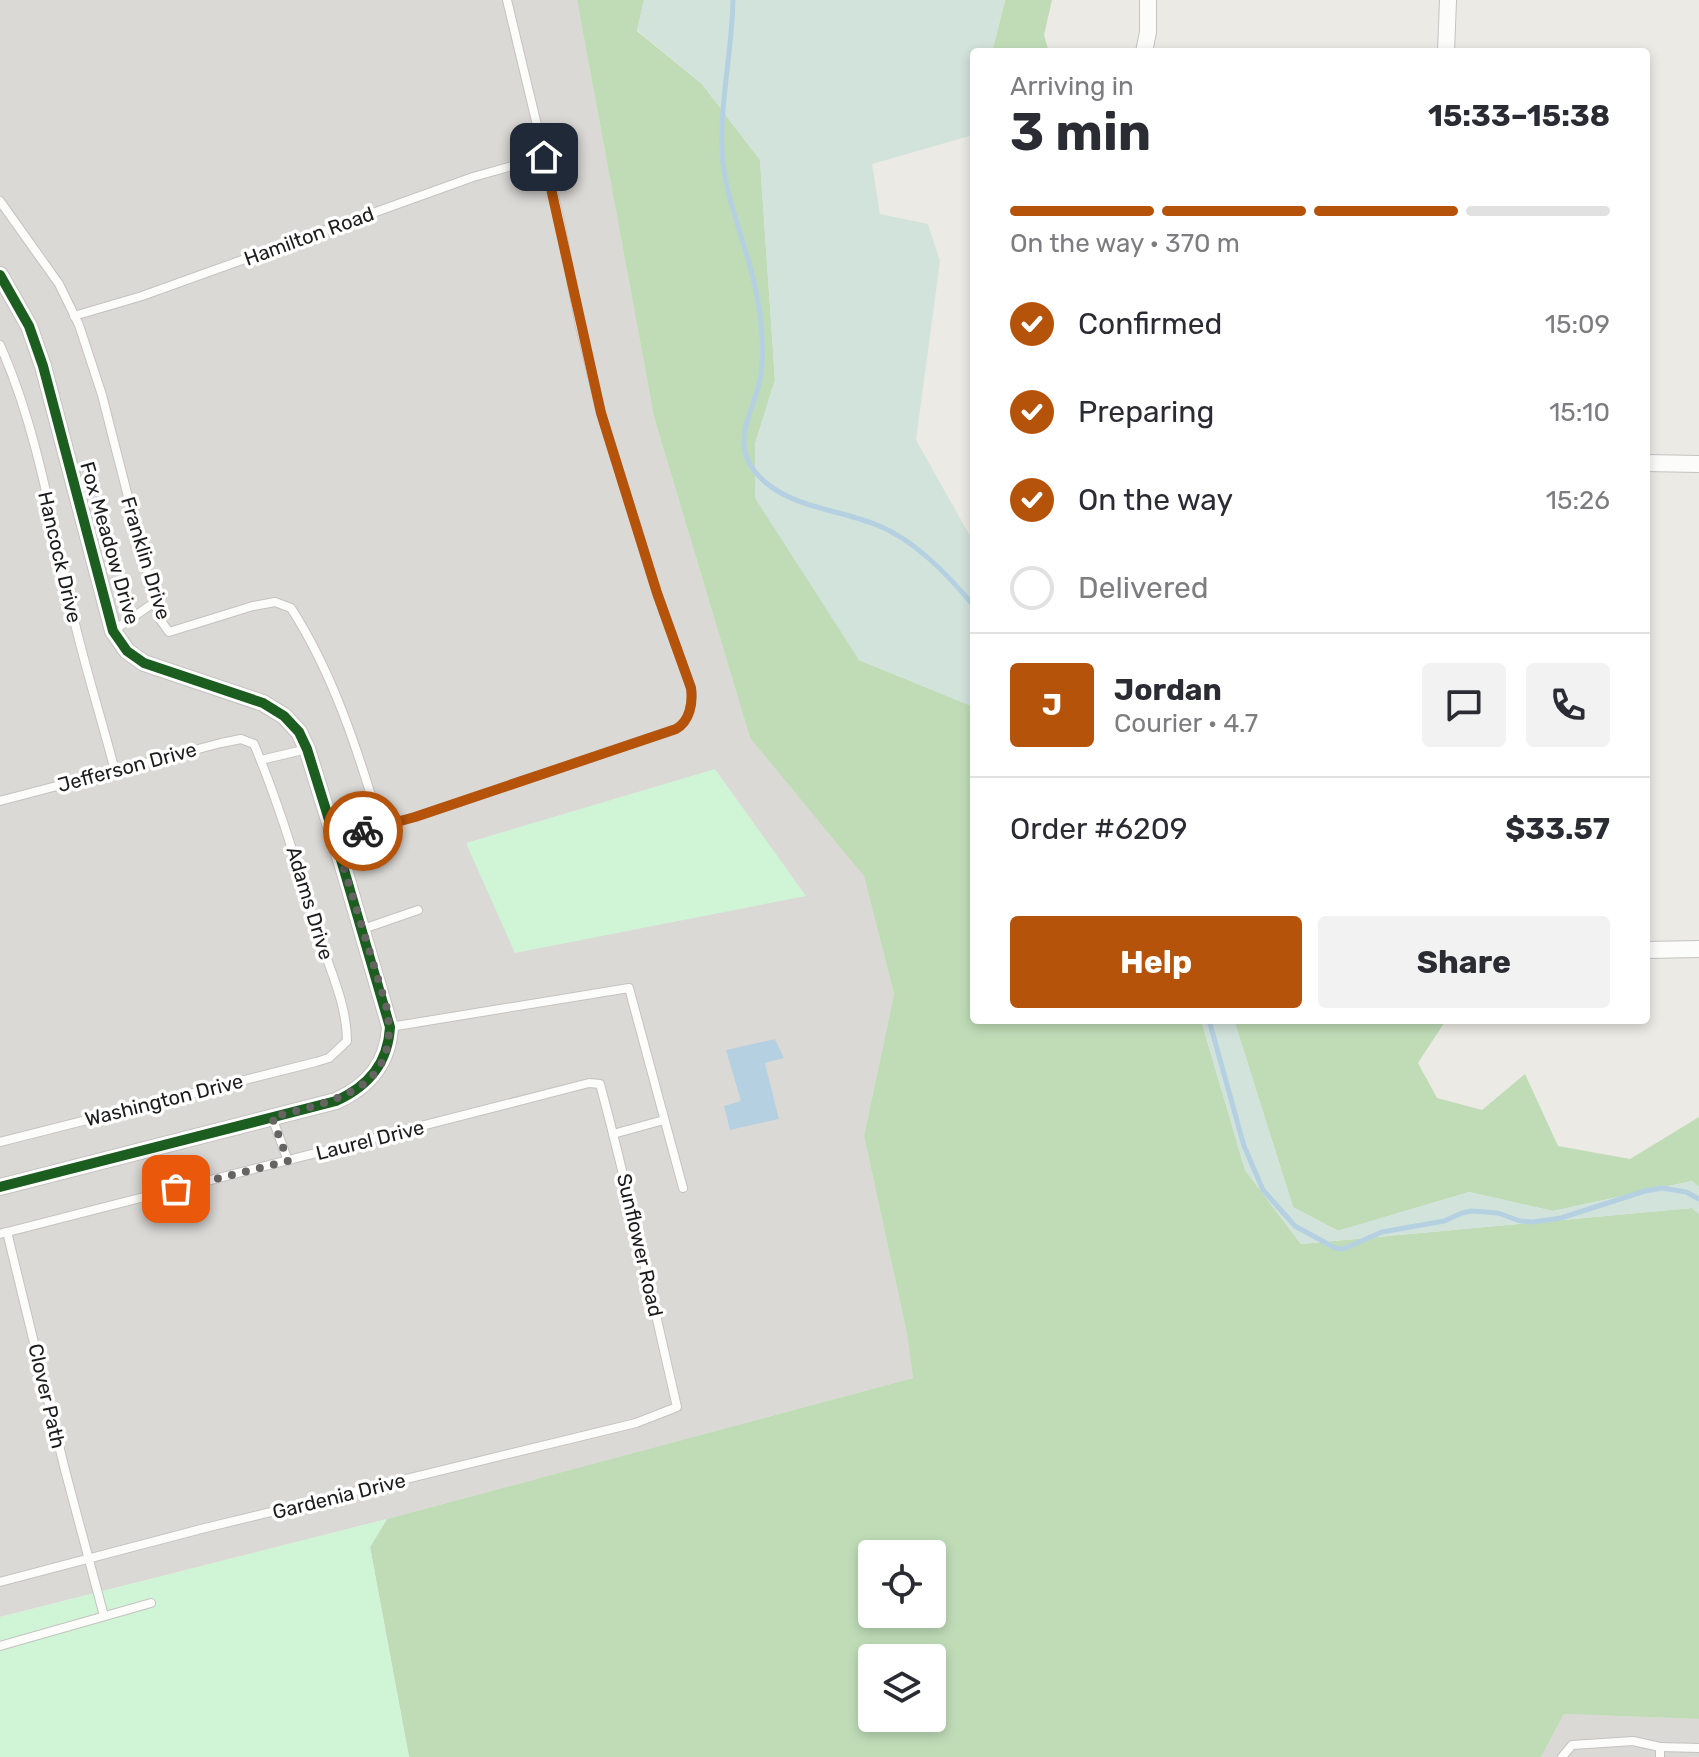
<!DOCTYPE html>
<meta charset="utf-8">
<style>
body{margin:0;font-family:Rubik,sans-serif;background:#f2f2f3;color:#2b2b33;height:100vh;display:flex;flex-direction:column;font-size:30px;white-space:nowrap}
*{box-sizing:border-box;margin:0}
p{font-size:26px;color:#7c7c81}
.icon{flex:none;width:44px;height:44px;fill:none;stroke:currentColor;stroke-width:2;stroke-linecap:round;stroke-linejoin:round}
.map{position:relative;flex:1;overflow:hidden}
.side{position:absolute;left:970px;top:48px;width:680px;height:976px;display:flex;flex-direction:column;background:#fff;border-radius:8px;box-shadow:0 4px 12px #0003}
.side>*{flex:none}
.tools{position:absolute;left:858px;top:1540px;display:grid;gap:16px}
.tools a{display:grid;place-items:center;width:88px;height:88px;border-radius:8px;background:#fff;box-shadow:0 4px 12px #0003;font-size:40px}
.pin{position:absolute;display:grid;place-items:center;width:68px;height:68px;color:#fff;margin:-34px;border-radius:16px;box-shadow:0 4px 12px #0006}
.courier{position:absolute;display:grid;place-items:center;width:80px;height:80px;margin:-40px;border:6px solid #b45309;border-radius:50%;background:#fff;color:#222;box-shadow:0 2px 10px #0007}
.overview em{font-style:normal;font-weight:700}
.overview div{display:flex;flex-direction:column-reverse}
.overview{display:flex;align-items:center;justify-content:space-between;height:136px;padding:0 40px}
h1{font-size:52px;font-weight:700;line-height:60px}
.bar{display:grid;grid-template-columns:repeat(4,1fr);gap:12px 8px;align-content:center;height:96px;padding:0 40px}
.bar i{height:10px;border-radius:6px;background:#e1e1e2}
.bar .active{background:#b45309}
.bar p{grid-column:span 4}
.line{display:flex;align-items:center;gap:20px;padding:0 40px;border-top:2px solid #e1e1e2}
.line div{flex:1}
.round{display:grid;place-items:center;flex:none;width:84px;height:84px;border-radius:8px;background:#f2f2f3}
ol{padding:0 40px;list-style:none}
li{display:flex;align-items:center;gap:24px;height:88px}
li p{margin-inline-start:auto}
li .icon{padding:8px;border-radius:50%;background:#b45309;color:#fff;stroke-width:4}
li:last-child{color:#7c7c81}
li i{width:44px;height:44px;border:4px solid #e1e1e2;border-radius:50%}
.cta{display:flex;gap:16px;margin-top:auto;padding:16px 40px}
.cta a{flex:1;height:92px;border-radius:8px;background:#b45309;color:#fff;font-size:32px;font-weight:700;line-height:92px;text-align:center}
.cta a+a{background:#f2f2f3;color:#2b2b33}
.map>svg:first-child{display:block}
</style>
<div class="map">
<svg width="1699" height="1757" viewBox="0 0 1699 1757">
<rect width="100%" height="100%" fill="#eceae4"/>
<g fill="#dbd9d6">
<path d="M0,0H577L654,417L750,738L864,875L894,994L864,1136L907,1334L913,1378L387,1519L0,1617Z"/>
<path d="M1564,1714L1699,1719V1757H1541Z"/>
</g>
<g fill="#bfdcb7" fill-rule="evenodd">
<path d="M577,0H644L637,31L702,84L760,160L775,380L755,444L859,660L974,707V1020H1201L1245,1170L1301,1244L1692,1208L1699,1214V1719L1564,1714L1541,1757H409L370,1547L387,1519L913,1378L907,1334L864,1136L894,994L864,876L750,738L654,417ZM872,1554H932V1614H872ZM872,1658H932V1718H872Z"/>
<path d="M1005,0H1052L1044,35L1049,52H992Z"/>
<path d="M1234,1020H1446L1418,1063L1437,1098L1482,1110L1525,1074L1558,1146L1630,1159L1699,1117V1187L1692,1181L1553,1211L1469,1192L1338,1231L1293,1207Z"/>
</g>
<g fill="#d2e3db">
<path d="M644,0H1005L992,52H974L973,135L872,164L880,214L928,224L940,261L916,440L974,543V707L859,660L755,498V444L775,380L760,160L702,84L637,30Z"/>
<path d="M1201,1020H1234L1293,1207L1337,1231L1469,1192L1553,1211L1692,1181L1699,1187V1214L1692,1208L1301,1244L1245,1170Z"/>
</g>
<g fill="#d0f4d6">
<path d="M715,769L806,896L515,953L466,843Z"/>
<path d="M387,1519L370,1547L409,1757H0V1617Z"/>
</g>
<path fill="#b5d1e1" d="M775,1039L784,1058L765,1063L779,1119L730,1130L724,1106L741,1101L726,1050Z"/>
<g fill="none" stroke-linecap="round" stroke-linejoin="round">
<g stroke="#b5d1e1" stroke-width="5">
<path d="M733,0C732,55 718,108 723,163C727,197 740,230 749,263C758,294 764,331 762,364C761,408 720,443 765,482C795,508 841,510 877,525C915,540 948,575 974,606"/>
<path d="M1209,1020L1244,1146L1263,1190L1295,1226L1335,1248L1343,1249L1382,1232L1444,1221L1462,1213L1472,1211L1498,1213L1520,1221L1533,1222L1561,1218L1645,1191L1662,1188L1686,1192L1699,1199"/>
</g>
<g stroke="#c4c3c0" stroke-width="10">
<g id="lane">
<path d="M0,201L59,284L79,325L102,395L159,618L169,632L253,606L275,602L291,608C333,673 358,751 380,825"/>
<path d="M74,316L142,296L473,177L544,157"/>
<path d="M0,345C37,428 52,522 72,611C84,664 101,717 115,771"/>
<path d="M113,631L155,602"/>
<path d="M261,760L307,749"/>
<path d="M0,801L221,743L241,739L254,744C280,806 298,869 318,933C329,968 347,1004 347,1041L329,1058L316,1062L0,1142"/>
<path d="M335,839L415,817L676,729C690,721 693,703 691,688L657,593L601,413L580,326L559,217L507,0"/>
<path d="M363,929L418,910"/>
<path d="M390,1027L629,988L683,1188"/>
<path d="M272,1117L288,1161"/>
<path d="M613,1134L664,1120"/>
<path d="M7,1232L65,1470L104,1616"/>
<path d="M0,1234L589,1083L600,1084C629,1191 652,1299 677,1407L636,1423L205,1528L0,1582"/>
<path d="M0,1646L151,1603"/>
<path d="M1660,1747L1699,1748"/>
<path d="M1562,1757L1572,1745L1633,1741L1660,1747V1757"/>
</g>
</g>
<g stroke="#c4c3c0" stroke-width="18">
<g id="street">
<path d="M1144,52L1148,32V0"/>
<path d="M1446,52L1448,0"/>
<path d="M0,275L29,326L43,366L113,631L127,651L144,663L263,703L284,716L299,732L307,749L335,839L390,1027C388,1063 369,1086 336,1101L0,1187"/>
<path d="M1646,463L1699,464"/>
<path d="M1646,950L1699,949"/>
</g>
</g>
<use href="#lane" stroke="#fcfcfb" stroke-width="8"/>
<use href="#street" stroke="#fcfcfb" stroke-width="16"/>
<g stroke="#fff" stroke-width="15">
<path id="cycleway" d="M0,275L29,326L43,366L113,631L127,651L144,663L263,703L284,716L299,732L307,749L335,839L390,1027C388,1063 369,1086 336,1101L0,1187"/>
</g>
<use href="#cycleway" stroke="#1b5e20" stroke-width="10"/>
</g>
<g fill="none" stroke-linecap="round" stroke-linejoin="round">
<path stroke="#656462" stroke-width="8" stroke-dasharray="0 14.4" d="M176,1189L288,1161L272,1117C336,1101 404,1089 386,1005L335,839L363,831"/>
<path stroke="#b45309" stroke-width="10" d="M363,831L415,817L676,729C690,721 693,703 691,688L657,593L601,413L544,157"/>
</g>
<g text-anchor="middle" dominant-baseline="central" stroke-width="7" stroke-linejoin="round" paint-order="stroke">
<g font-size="20" fill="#1c1c1c" stroke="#fff">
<text transform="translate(309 236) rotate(-20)">Hamilton Road</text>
<text transform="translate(110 543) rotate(74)">Fox Meadow Drive</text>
<text transform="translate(60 557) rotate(77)">Hancock Drive</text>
<text transform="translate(146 558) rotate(73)">Franklin Drive</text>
<text transform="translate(127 767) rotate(-15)">Jefferson Drive</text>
<text transform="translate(310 903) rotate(73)">Adams Drive</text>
<text transform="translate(164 1100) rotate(-14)">Washington Drive</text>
<text transform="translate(370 1140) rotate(-14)">Laurel Drive</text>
<text transform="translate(640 1245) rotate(77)">Sunflower Road</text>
<text transform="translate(47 1396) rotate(77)">Clover Path</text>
<text transform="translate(339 1496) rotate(-14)">Gardenia Drive</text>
</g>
</g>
</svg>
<div class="tools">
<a><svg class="icon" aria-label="locate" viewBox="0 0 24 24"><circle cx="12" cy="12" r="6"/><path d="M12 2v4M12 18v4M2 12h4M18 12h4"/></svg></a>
<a><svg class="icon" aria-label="layers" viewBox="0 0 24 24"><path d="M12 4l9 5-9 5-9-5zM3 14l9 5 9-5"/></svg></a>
</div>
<div class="pin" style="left:176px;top:1189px;background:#ea580c"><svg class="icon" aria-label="bag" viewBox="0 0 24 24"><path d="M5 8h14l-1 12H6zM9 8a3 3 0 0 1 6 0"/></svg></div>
<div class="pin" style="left:544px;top:157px;background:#1f2937"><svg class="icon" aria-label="home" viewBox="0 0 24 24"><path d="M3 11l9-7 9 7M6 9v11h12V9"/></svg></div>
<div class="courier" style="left:363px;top:831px"><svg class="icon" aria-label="bike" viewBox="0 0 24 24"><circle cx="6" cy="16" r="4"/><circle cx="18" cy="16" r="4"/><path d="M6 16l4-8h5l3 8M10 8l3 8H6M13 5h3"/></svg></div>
<section class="side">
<div class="overview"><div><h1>3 min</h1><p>Arriving in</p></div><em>15:33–15:38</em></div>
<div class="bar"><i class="active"></i><i class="active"></i><i class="active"></i><i></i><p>On the way · 370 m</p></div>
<ol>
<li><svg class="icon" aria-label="check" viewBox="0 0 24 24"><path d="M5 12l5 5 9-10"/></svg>Confirmed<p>15:09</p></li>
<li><svg class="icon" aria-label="check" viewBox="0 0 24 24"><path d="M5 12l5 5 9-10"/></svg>Preparing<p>15:10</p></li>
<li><svg class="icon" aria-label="check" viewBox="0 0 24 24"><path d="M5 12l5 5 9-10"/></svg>On the way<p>15:26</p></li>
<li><i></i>Delivered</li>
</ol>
<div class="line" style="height:144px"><b class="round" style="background:#b45309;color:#fff">J</b><div><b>Jordan</b><p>Courier · 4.7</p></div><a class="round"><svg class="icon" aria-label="chat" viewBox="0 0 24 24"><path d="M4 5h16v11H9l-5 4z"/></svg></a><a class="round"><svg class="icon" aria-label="phone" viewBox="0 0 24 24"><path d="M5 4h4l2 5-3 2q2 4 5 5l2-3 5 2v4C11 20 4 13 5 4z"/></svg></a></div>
<div class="line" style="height:104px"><div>Order #6209</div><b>$33.57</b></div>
<div class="cta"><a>Help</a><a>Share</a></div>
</section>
</div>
